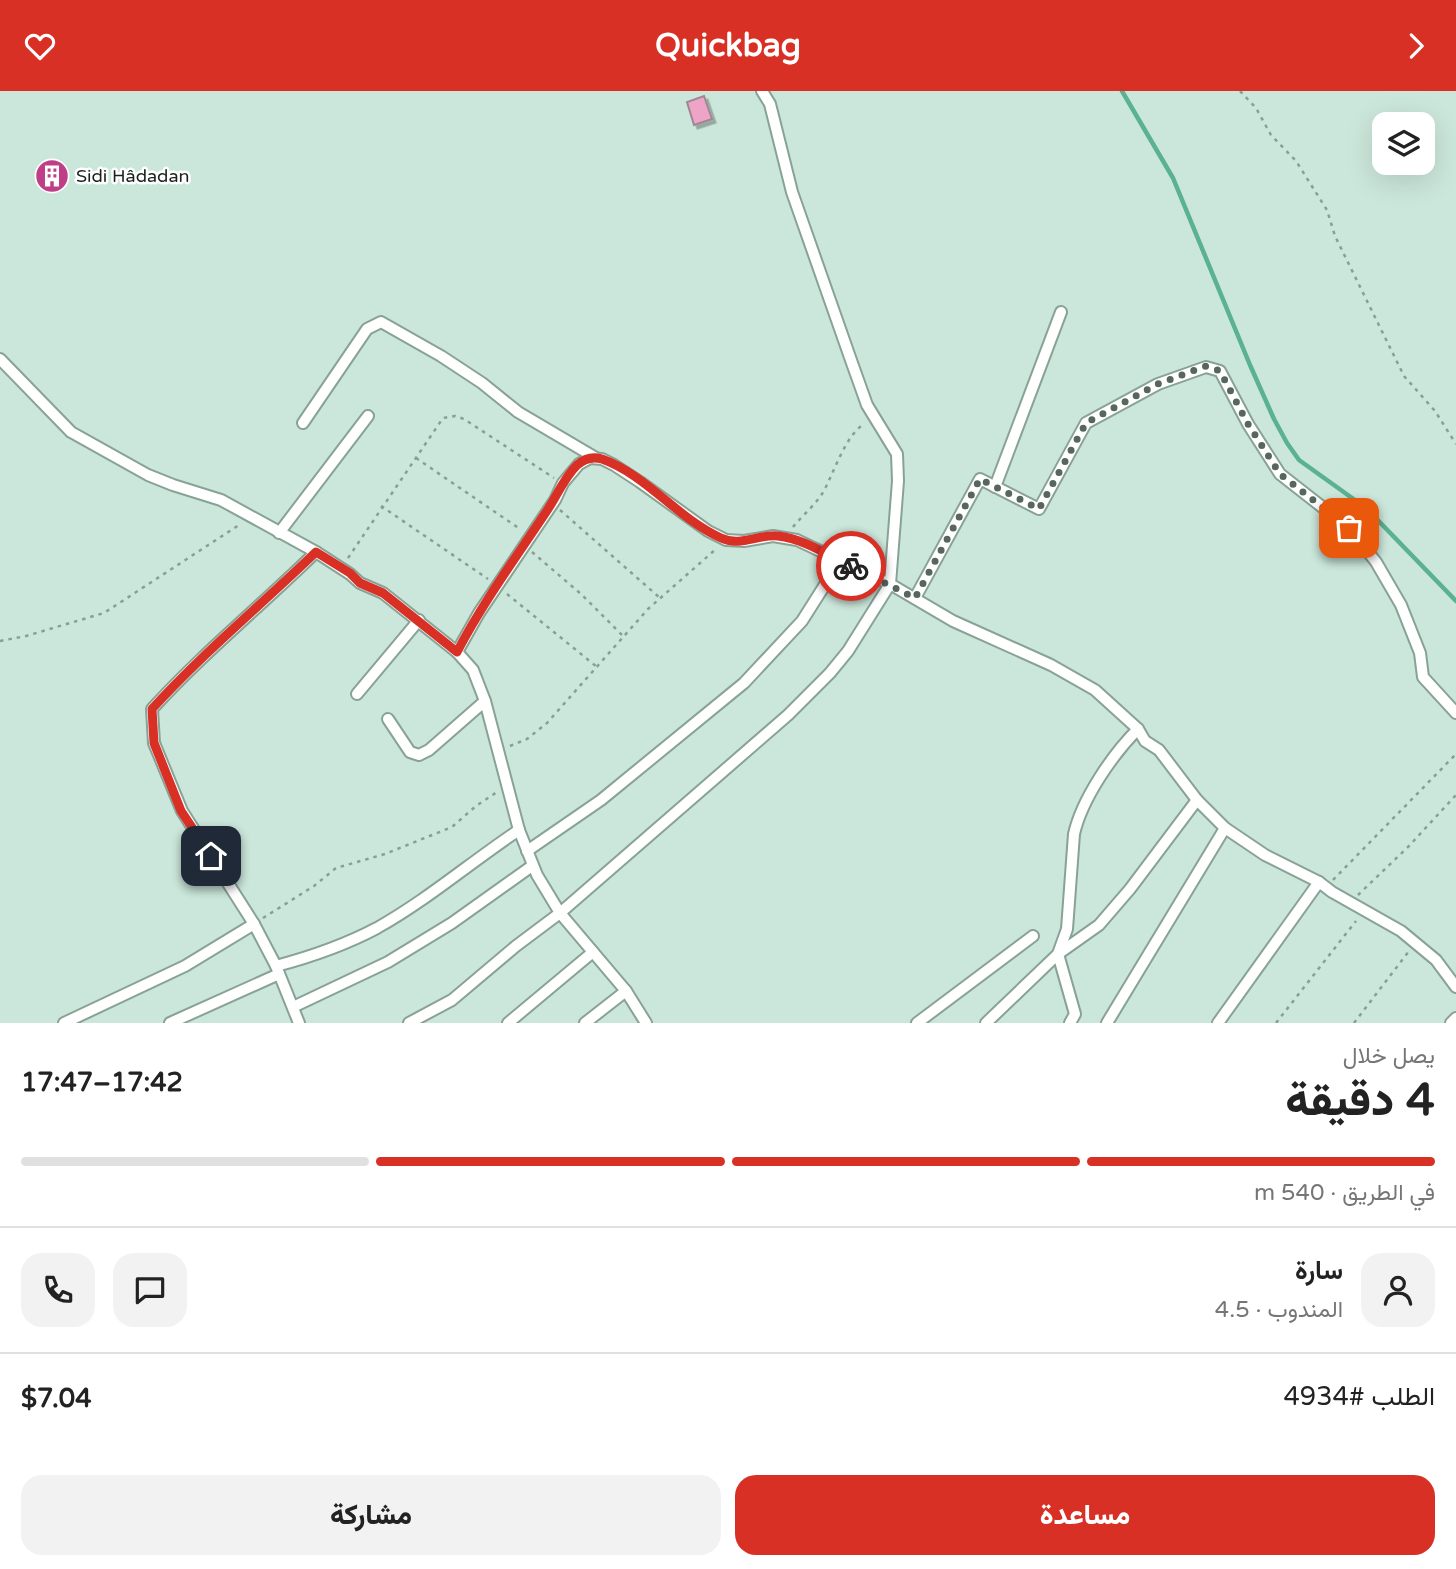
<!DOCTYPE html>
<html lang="ar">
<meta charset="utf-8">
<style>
body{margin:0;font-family:"Varela Round",Vazirmatn,sans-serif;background:#f2f2f2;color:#222;direction:rtl;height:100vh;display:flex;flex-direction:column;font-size:26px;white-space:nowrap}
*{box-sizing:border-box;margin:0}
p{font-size:23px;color:#767676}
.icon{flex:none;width:38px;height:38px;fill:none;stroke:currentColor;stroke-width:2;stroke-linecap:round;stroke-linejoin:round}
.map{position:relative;height:932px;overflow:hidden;direction:ltr}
.panel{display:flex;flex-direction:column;background:#fff;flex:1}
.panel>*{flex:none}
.buttons{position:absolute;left:1372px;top:21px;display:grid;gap:14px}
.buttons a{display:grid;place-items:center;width:63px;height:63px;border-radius:14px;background:#fff;box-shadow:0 7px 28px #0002;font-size:35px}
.pin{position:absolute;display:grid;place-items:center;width:60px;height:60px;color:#fff;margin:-30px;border-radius:14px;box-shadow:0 4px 10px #0006}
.courier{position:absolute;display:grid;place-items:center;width:70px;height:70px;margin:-35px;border:5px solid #d93025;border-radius:50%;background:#fff;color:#222;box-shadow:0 2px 9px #0007}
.headline em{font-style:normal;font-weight:800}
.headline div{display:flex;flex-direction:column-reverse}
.headline{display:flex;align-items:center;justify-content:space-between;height:119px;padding:0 21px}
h1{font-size:46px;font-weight:800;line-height:52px}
.bar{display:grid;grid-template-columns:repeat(4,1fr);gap:10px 7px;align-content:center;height:84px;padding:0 21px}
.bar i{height:9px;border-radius:5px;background:#e0e0e0}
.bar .current{background:#d93025}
.bar p{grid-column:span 4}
.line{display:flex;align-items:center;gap:18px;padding:0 21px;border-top:2px solid #e0e0e0}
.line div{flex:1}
.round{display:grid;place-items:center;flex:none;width:74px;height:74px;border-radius:21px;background:#f2f2f2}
.primary-button{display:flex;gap:14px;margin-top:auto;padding:14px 21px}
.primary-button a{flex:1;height:80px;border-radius:21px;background:#d93025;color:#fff;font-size:28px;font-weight:800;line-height:80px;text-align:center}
.primary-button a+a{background:#f2f2f2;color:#222}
header{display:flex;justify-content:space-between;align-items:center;height:91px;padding:0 21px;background:#d93025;color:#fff;font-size:32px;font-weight:800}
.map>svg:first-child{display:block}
</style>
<header><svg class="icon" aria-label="forward" viewBox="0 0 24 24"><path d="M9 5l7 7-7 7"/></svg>Quickbag<svg class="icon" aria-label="heart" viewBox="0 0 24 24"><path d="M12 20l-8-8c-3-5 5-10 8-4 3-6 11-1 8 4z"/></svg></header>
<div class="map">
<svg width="1456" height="932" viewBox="0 0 1456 932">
<defs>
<filter id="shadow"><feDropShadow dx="3.5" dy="3.5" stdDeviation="0" flood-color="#0004"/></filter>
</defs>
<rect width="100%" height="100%" fill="#cbe6da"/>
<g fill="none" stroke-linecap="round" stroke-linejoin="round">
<path stroke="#5bb290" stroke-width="4.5" d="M1122,0L1173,87L1250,274L1274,328L1287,352L1299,369L1366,417L1456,510"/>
</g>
<g fill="#eea4c7" stroke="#9f8792" stroke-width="2" filter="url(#shadow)">
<path d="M704,5L712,28L694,34L687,11Z"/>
<path d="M53,77L59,86L50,92L45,83Z"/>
</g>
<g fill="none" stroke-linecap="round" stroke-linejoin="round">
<g stroke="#88a296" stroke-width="14">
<g id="street">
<path d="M762,0L770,13L792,101L852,272L867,314L897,363L898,390L890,493L953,530L1051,574L1095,599L1138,638L1145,650L1159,659L1197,709L1225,737L1265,764L1319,791L1332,801L1401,840L1436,869L1456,896"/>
<path d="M0,268L71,341L148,384L173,394L221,409L316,461L350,483L360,492L383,502L457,561"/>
<path d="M303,332L367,238L381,231L441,265L482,292L518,321L596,367"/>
<path d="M995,396L1061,221"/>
<path d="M279,442L368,325"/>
<path d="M915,507L980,388L1039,418L1086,332L1158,293L1206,276L1220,280L1248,333L1280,383L1349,437L1376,471L1401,514L1420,562L1423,586L1456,622"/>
<path d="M357,603L419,529"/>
<path d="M388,628L410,661L419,664L429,659L485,610"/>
<path d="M527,760L601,709L744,592L802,530L840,470"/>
<path d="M276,875C310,866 345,854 377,837C427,809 471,771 519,739"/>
<path d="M293,916L388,871L452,832L532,775"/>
<path d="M64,932L185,875L254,833"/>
<path d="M170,932L279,883"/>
<path d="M299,932L276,875L254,833L182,720L154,652L152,618C203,562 262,514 316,461"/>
<path d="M409,932L452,909L516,855L560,822L788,624L830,582L848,560L890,493L797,449L773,445L744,450L726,449L708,440L640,391L614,374L602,368L590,367L579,373L563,392L555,409L479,522L457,561L473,579L485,610L519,739L537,784L560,822L626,900L646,932"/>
<path d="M508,932L593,861"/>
<path d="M585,932L626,900"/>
<path d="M917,932L1033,845"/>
<path d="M986,932L1058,863L1067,838L1074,743C1082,708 1112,664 1138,638"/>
<path d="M1070,932L1075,923L1058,863L1099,834L1130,798L1197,709"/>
<path d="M1107,932L1225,737"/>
<path d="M1218,932L1319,791"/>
<path d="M1451,932L1456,927"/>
</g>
</g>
<g stroke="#8a9e95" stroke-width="2.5" stroke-dasharray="3.5 5" stroke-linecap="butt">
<path d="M1240,0L1256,17L1271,44L1296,70L1327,119L1335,145L1404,285L1435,320L1456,353"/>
<path d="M416,367L520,438"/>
<path d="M381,415L488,488"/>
<path d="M560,419L660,507"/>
<path d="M793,436C802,425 814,415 822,403C834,383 844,346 864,333"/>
<path d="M532,461L581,503L624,546"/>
<path d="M348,467L443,327L455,325L464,328L554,387"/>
<path d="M507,503L597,576"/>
<path d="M0,550L26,545L104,522L239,434"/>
<path d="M510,655L527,648L547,632L648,518L716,458"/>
<path d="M1333,789L1456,663"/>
<path d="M1358,804L1409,755L1456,704"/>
<path d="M263,827L314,795L336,777L385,763L452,736L476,715L497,701"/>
<path d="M1276,932L1356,830"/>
<path d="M1354,932L1409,860"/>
</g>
<use href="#street" stroke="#fff" stroke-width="10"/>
</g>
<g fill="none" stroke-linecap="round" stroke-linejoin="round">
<path stroke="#576760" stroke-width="7" stroke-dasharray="0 12.6" d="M851,475L915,507L980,388L1039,418L1086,332L1158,293L1206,275L1220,280L1248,333L1280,383L1349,437"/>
<path stroke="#d93025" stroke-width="9" d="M211,765L181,720L154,652L152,618C203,562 261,514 316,461L350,482L360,492L383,502L457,561C483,511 517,465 548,418C558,403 564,387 577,374C584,368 592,365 602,368C647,384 678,428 721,447C740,456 758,443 778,445C805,448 827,464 851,475"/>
</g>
<defs>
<g id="building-disc" transform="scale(1.75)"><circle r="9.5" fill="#bf3e87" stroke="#fff"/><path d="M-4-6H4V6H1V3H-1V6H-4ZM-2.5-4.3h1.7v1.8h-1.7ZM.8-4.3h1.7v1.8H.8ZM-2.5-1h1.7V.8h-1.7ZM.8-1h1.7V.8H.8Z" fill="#fff"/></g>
</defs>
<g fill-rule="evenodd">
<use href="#building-disc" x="52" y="85"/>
</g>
<g text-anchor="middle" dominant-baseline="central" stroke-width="5" stroke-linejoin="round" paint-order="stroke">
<g font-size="18" fill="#18221e" stroke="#fff" text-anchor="start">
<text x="76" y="85">Sidi Hâdadan</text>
</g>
</g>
</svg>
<div class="buttons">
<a><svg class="icon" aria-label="layers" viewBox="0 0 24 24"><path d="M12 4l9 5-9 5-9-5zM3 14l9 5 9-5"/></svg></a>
</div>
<div class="pin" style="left:1349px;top:437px;background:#ea580c"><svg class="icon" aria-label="bag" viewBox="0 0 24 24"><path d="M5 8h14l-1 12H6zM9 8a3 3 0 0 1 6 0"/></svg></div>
<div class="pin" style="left:211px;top:765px;background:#1f2937"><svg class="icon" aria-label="home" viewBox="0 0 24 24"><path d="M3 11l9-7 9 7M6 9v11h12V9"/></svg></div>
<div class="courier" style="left:851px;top:475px"><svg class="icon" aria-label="bike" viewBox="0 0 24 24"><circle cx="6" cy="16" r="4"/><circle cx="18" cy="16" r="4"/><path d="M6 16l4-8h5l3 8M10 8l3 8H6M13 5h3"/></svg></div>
</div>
<section class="panel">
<div class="headline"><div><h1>4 دقيقة</h1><p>يصل خلال</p></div><em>17:42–17:47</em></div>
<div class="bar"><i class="current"></i><i class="current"></i><i class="current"></i><i></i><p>في الطريق · 540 m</p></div>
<div class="line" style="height:126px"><a class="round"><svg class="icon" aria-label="person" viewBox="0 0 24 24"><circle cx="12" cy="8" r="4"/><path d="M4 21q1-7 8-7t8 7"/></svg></a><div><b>سارة</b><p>المندوب · 4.5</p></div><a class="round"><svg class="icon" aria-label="chat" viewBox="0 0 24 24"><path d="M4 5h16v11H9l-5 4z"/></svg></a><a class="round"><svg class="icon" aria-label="phone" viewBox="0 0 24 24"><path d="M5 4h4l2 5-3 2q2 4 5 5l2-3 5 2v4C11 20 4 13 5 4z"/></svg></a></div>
<div class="line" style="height:91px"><div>الطلب #4934</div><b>$7.04</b></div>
<div class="primary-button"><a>مساعدة</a><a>مشاركة</a></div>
</section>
